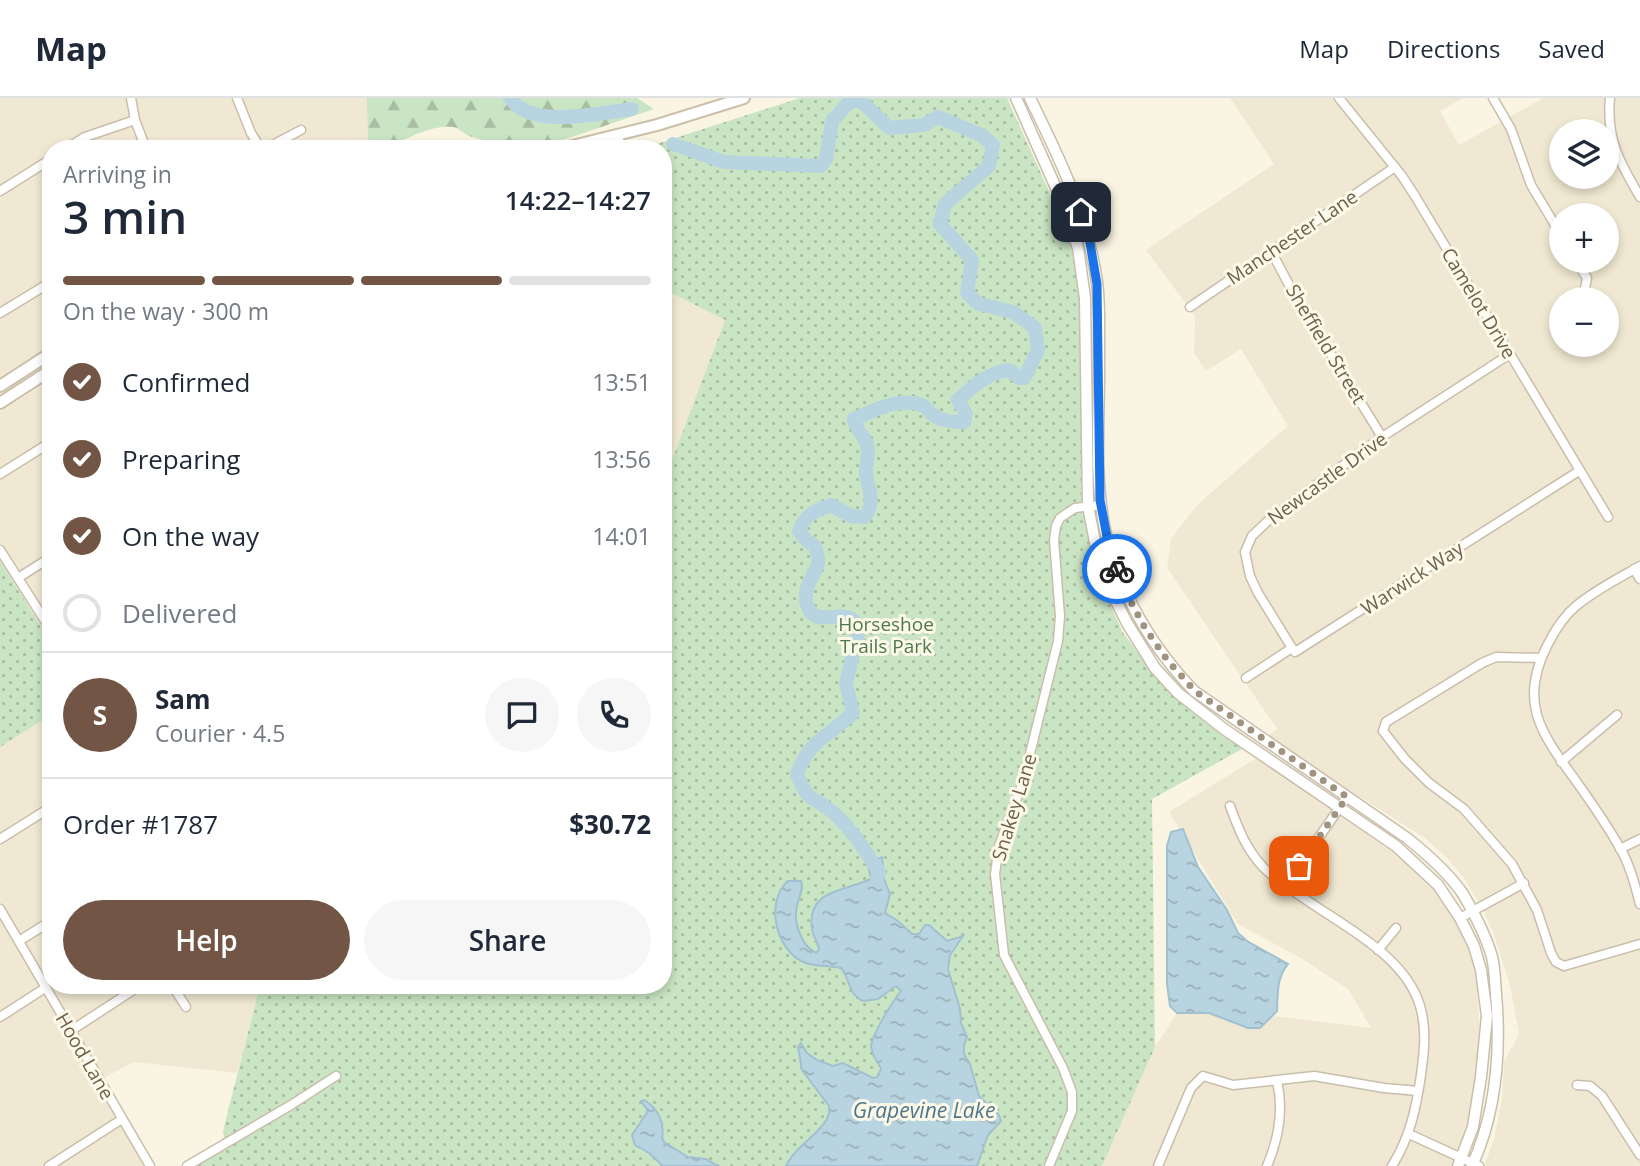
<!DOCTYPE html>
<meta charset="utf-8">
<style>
body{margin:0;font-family:"Open Sans",sans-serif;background:#f6f6f7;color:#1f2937;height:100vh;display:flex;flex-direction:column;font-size:26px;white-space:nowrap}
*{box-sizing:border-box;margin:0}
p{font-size:23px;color:#747a83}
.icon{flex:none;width:38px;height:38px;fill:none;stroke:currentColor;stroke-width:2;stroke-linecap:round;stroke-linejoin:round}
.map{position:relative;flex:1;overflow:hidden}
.sheet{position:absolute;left:42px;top:42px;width:630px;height:854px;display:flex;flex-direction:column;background:#fff;border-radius:28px;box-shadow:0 4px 10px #0003}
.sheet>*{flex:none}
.controls{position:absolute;left:1549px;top:21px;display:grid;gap:14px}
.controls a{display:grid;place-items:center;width:70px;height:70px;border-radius:50%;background:#fff;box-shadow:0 4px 10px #0003;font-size:35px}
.pin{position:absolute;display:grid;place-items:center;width:60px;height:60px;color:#fff;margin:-30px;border-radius:14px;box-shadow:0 4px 10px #0006}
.courier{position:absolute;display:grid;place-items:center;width:70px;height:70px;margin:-35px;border:5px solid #1a73e8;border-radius:50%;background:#fff;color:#222;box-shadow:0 2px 9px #0007}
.headline em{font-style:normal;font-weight:600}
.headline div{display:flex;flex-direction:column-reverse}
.headline{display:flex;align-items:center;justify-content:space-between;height:119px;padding:0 21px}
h1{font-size:46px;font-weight:600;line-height:52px}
.bar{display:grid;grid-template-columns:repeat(4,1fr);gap:10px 7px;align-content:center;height:84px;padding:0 21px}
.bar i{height:9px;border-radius:5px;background:#e0e1e3}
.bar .on{background:#725544}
.bar p{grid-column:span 4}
.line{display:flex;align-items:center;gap:18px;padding:0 21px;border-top:2px solid #e0e1e3}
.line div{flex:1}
.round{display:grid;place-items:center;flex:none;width:74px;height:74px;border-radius:37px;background:#f6f6f7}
ol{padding:0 21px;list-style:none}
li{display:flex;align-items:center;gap:21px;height:77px}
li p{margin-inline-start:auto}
li .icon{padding:7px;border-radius:50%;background:#725544;color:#fff;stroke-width:4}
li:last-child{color:#747a83}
li i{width:38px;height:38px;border:4px solid #e0e1e3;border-radius:50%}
.action{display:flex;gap:14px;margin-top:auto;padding:14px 21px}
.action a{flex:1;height:80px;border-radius:42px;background:#725544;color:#fff;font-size:28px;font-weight:600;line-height:80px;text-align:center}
.action a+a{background:#f6f6f7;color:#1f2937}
header{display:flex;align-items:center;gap:42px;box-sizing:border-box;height:98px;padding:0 35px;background:#fff;border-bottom:2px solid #e0e1e3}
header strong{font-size:33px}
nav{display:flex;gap:38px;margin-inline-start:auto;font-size:24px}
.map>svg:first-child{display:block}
</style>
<header>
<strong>Map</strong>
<nav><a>Map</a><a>Directions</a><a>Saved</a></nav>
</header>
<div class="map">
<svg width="1640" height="1068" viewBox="0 0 1640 1068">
<defs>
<pattern id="forest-firs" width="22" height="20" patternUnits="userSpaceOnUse" patternTransform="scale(1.75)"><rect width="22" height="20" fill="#cae5c3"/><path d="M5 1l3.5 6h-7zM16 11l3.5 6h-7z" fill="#a8bda1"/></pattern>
<pattern id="park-dots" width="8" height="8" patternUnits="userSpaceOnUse" patternTransform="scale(1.75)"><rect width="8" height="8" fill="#cae5c3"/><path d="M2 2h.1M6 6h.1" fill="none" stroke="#a8bda1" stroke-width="1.8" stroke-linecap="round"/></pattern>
<pattern id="water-ripples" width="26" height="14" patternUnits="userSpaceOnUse" patternTransform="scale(1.75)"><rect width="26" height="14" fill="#b9d4e1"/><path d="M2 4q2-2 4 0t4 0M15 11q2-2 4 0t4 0" fill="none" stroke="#9bafb9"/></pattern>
</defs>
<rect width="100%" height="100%" fill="#faf5e3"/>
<g fill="#f0e8d2" fill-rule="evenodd">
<path d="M0,0H367L368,51H51V249L0,281Z"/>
<path d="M1230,0H1463L1440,13L1459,47L1543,0H1640V1068H1484L1494,1041L1502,1000L1504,964L1519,936L1510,887L1493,834L1482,810L1464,780L1447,760L1426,741L1266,639L1277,631L1167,470L1171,440L1199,405L1288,328L1241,251L1206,273L1194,255L1195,218L1146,152L1274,66ZM1561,33H1606V79H1561ZM1561,117H1606V163H1561ZM1561,201H1606V247H1561Z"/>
<path d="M663,191L725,222L663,387Z"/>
<path d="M51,282V544L0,463V314Z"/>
<path d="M51,617V887H260L237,975L134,964L96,984L147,1068H0V649Z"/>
<path d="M1258,659L1422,774L1446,807L1472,855L1477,888L1480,936L1471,1016L1453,1068H1102L1155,949L1177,915H1209L1247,930H1260L1274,918L1371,930L1348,891L1304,862L1238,826L1169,714Z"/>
</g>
<path fill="url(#forest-firs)" d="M367,0H637L654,11L537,51C517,51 491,45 472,39C465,37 459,30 453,29C422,26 398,51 368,51Z"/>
<g fill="url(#park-dots)">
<path d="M800,0H1007L1062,122L1076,165L1081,220V394L1088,438L1104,493L1123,535L1166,591L1242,651L1152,701L1155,949L1102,1068H977L984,1046L999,1017L979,998L970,966L964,956V947L967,939C962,929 947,872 949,863C950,854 957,847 959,838L948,843L929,827H925L919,836H912L898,823L885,815L889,790L884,781L885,773L871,777V781L866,784L813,838L819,852L816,855C791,843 793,809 803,788L776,826L784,846L804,865L841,870L847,876L848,885L878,901L896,888L901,893C891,905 870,939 873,955C874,960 879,966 881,970L879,979L873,980L843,965L833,968L817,962L807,955L801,945L802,972L829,1008C833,1029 795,1047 786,1068H718L688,1059L664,1044L661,1040C665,1024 658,1018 646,1009L648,1013L647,1018L639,1024L641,1052L649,1055L663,1068H197L226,1051L223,1033L260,887H663V386L725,222L663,191V51H641Z"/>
<path d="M0,463L51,544V617L0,649Z"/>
</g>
<g fill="url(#water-ripples)" stroke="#a1c1d1" stroke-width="2">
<path d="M1183,731L1198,769L1227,812L1238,835L1247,843L1288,866C1276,880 1278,897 1277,913L1260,930H1248L1209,915H1177L1170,908L1167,886V748L1171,734Z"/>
<path d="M882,759L884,781L890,796L885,815L898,823L912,836H919L925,827H929L947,843L963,838L950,857L948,871L960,911L961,925L967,939L964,947V956L970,966L979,998L999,1017L1001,1023L988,1037L977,1068H786C795,1046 834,1029 829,1008L802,972L798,949L801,945L807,955L817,962L833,968L843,965L873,980L878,979L881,970C877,964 872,957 871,949C871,938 893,903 901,893L896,888L878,901L863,903C847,895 851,882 841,870C829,867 814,869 803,864C775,851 765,803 788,783H801C806,798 787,809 801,838C804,845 808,851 816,855L819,852C818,844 813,839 812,831C806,791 846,793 871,781L868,767Z"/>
<path d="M644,1002C658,1010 665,1025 662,1040L664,1044L688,1059L706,1061L718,1068H663L649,1055L635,1047L632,1037L648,1013L641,1003Z"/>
</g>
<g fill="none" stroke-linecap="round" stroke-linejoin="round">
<path stroke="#a1c1d1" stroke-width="2.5" d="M850,3L851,0"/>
<g stroke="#b9d4e1" stroke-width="14">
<path d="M510,0C531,32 599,15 632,11"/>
<path d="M673,46L724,64L821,68L826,61L832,23L850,3H861L889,30L924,27L938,19L981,37L993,47L989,68L945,106L940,126L972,162L967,195L979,206L1013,214L1035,230L1038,252L1024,280H1019L1009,272C990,273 972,289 958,302L966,316L964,324C953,324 940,323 932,316C930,315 926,309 924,308C902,298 874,312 854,321C855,331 864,337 867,346C870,355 866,366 866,375C868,391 876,404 865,419L851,418L831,407C816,412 804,417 799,433L806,442L815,448C816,453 819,460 818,465C815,478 804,487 806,502C811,532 836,512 852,521C853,522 858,527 860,528L846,585L853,615C829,638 809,642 797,676C809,709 818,698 838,719C854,735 866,754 879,774L877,781"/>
</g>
<g stroke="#c9beab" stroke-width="11">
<g id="minor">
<path d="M131,0L135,22L146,51"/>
<path d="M237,0L251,35L261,51"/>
<path d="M1339,0L1402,78L1415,98L1608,419"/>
<path d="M1493,0L1511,31L1531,87L1561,137"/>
<path d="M1610,0C1606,41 1620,65 1640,99"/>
<path d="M66,51L85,39L135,22"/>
<path d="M265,51L301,32"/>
<path d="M0,93L51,61"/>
<path d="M1271,153L1295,198L1382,339"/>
<path d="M1576,163L1587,180L1584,195"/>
<path d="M1190,209L1395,69"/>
<path d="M0,215L51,184"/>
<path d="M0,376L51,344"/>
<path d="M0,452L51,532"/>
<path d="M1640,468C1619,480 1595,492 1576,508C1564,518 1555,532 1548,546C1517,605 1542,636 1576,683C1591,704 1607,727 1620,750C1630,767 1635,787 1640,806"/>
<path d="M1634,471L1640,481"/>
<path d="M18,480L51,459"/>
<path d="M1292,550L1258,495L1250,478L1245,454L1252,438L1271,420L1382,339L1510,256"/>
<path d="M1541,560L1496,559L1482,565L1386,624L1383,633L1405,661L1429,685L1464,711L1512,766L1537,812L1551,855L1556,864L1564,868L1640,846"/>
<path d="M1246,580L1292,550L1295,554L1579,373"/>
<path d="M1561,664L1617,617"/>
<path d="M1230,708C1238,730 1246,751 1263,769C1275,781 1290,791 1305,801C1345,829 1405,858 1420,908C1427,931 1424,955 1421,977C1416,1011 1410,1039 1392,1068"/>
<path d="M0,741L51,709"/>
<path d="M1620,751L1640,741"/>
<path d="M1285,788L1347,699"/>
<path d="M0,811L150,1068"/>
<path d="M1460,820L1524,785"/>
<path d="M19,843L51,823"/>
<path d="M1378,852L1396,830"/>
<path d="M172,887L186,909"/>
<path d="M0,919L45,890"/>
<path d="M72,932L141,887"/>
<path d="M1577,987L1590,988L1602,998L1640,1057"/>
<path d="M1409,1036L1479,1068"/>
<path d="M49,1068L122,1021"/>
<path d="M187,1068L291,1007L336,978"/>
<path d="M1049,1068L1072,1013V994L1063,970L1004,857L995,776L999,748L1023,684L1058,543L1060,518L1054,442L1056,428L1060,420L1075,410L1101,407"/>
<path d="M1158,1068L1191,990L1203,978L1233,987L1314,978L1384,990L1418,993"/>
<path d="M1267,1068C1279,1040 1284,1013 1277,983"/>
</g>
</g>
<g stroke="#c9beab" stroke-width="13">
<g id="tertiary">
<path d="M1016,0L1061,101L1078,150L1085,200L1088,408L1097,454L1112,495L1127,525L1155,570L1178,595L1224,631L1396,748L1438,787L1460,820L1474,848L1481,872L1487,918L1481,979L1473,1029L1458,1068"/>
<path d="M1030,0C1059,59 1088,118 1097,184C1100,206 1099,230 1099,253C1100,304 1095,356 1101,407C1109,477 1146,543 1194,593L1407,740C1427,756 1448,774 1463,796C1474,815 1486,837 1492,859C1495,871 1495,884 1496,896C1501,954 1496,1015 1472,1068"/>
</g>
</g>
<g stroke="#ccbfa9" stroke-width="14">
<g id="secondary">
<path d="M560,51L657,27L744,0"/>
<path d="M596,51L618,42"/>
<path d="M0,288L51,255"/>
<path d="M0,305L51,272"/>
</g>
</g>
<use href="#minor" stroke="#fff" stroke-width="8"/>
<use href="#tertiary" stroke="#fff" stroke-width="10"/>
<use href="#secondary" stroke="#fff" stroke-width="10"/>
</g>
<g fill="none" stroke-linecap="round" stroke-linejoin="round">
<path stroke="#a09481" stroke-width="7" stroke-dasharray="0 12.6" d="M1117,471L1124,491L1145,530L1168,563L1195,593L1347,699L1299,768"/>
<path stroke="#1a73e8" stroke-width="9" d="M1081,114L1090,145L1097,186L1100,402L1108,444L1117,471"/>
</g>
<g text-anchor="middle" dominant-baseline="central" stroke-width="6" stroke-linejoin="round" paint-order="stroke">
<g font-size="19" fill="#6f5f4c" stroke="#fdf9e8">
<text transform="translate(1292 139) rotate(-34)">Manchester Lane</text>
<text transform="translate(1479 205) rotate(59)">Camelot Drive</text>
<text transform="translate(1326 246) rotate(59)">Sheffield Street</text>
<text transform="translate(1327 380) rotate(-36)">Newcastle Drive</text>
<text transform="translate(1412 480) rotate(-33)">Warwick Way</text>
<text transform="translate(1014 709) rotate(-73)">Snakey Lane</text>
<text transform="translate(85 958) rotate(60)">Hood Lane</text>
</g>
<g font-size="19" fill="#4d7a48" stroke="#fdf9e8">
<text x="886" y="526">Horseshoe<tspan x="886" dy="22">Trails Park</tspan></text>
</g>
<g font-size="21" font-style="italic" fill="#4e778d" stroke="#fdf9e8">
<text x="924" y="1012">Grapevine Lake</text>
</g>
</g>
</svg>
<div class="controls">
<a><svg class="icon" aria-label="layers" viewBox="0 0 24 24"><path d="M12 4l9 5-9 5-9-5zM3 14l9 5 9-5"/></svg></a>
<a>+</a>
<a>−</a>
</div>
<div class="pin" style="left:1299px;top:768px;background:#ea580c"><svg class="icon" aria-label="bag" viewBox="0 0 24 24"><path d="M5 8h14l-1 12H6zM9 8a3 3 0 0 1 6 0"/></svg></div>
<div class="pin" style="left:1081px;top:114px;background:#1f2937"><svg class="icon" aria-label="home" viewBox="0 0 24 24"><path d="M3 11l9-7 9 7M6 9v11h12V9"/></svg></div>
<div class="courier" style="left:1117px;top:471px"><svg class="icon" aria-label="bike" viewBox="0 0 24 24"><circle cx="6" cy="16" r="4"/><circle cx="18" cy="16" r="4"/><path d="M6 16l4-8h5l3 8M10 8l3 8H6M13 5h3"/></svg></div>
<section class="sheet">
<div class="headline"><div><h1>3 min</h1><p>Arriving in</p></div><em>14:22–14:27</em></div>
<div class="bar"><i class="on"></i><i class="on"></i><i class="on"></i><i></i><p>On the way · 300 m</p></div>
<ol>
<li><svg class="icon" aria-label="check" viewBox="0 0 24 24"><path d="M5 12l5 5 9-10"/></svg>Confirmed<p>13:51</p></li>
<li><svg class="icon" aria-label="check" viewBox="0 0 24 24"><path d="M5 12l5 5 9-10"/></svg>Preparing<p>13:56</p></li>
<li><svg class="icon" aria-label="check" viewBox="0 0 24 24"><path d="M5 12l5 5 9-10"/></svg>On the way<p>14:01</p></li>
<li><i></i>Delivered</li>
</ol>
<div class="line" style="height:126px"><b class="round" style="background:#725544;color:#fff">S</b><div><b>Sam</b><p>Courier · 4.5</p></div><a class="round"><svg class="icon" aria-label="chat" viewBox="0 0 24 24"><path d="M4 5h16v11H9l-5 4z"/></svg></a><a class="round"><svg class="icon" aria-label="phone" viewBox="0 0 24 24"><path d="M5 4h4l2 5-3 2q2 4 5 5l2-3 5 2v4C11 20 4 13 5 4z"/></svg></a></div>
<div class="line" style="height:91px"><div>Order #1787</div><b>$30.72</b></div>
<div class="action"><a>Help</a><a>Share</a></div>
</section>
</div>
